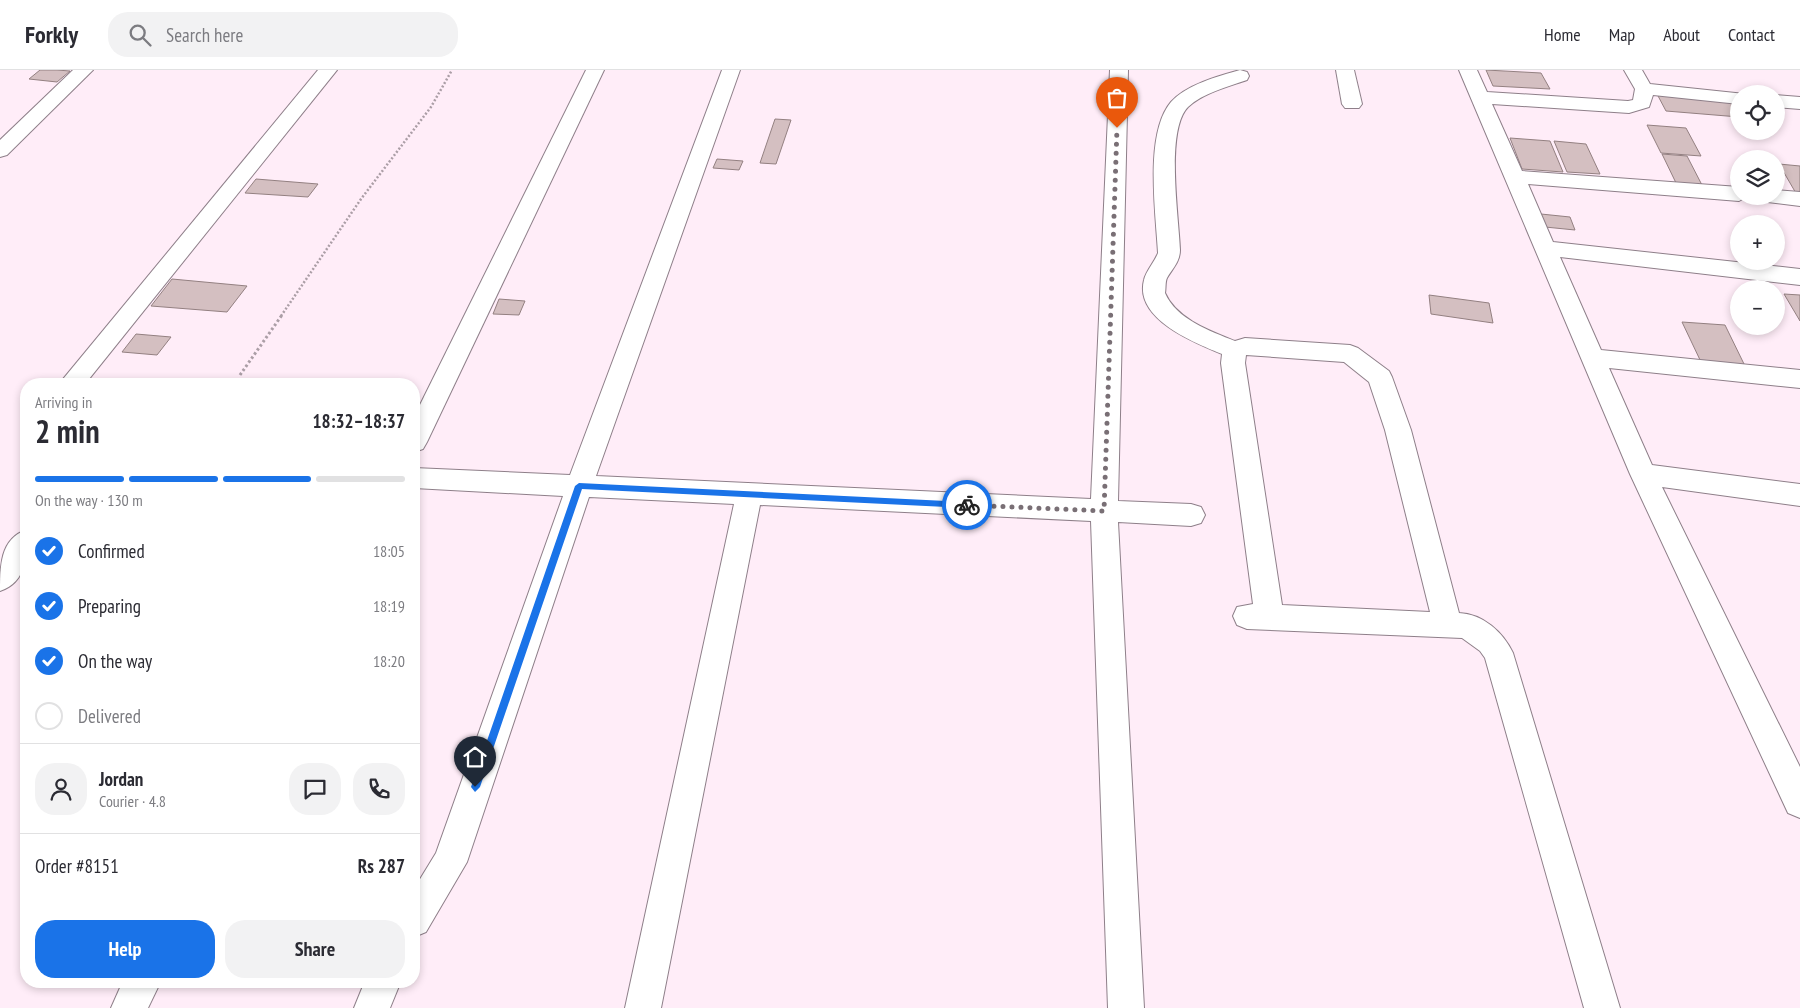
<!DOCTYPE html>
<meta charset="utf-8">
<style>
body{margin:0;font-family:"PT Sans Narrow",sans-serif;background:#f2f2f3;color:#2b2b33;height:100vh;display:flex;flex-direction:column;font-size:19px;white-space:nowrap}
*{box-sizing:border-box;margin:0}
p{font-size:16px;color:#7c7c81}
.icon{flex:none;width:28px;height:28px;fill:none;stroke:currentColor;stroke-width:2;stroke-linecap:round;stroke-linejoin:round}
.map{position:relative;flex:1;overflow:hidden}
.sheet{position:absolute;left:20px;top:308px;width:400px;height:610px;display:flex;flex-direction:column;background:#fff;border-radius:20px;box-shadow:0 2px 8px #0003}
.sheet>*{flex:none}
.controls{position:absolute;left:1730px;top:15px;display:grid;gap:10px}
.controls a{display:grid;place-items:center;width:55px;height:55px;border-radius:50%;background:#fff;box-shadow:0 2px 8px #0003;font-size:25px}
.pin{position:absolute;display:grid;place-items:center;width:42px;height:42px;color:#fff;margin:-51px -21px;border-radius:50% 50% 50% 0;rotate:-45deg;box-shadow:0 0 5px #0007}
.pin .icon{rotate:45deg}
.courier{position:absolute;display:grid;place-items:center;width:50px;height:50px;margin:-25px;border:4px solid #1a73e8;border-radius:50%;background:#fff;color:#222;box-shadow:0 1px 6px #0007}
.head em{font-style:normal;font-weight:700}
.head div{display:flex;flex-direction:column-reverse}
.head{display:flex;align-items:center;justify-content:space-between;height:85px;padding:0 15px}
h1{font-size:32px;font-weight:700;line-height:38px}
.bar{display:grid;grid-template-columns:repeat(4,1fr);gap:8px 5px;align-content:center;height:60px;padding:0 15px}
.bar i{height:6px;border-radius:4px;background:#e1e1e2}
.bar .active{background:#1a73e8}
.bar p{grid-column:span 4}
.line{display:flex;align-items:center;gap:12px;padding:0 15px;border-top:1px solid #e1e1e2}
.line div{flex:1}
.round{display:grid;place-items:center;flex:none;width:52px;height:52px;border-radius:20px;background:#f2f2f3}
ol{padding:0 15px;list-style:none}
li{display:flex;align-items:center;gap:15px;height:55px}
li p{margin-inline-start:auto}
li .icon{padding:5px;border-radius:50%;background:#1a73e8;color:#fff;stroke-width:4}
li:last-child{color:#7c7c81}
li i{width:28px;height:28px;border:2px solid #e1e1e2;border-radius:50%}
.primary-button{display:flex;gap:10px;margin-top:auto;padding:10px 15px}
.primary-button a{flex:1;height:58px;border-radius:20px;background:#1a73e8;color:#fff;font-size:20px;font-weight:700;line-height:58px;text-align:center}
.primary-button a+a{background:#f2f2f3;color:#2b2b33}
header{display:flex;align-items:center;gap:30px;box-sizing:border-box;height:70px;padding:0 25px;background:#fff;border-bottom:1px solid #e1e1e2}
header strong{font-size:24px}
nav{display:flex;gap:28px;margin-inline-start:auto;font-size:18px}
.search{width:350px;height:45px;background:#f2f2f3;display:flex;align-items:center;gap:12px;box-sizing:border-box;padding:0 18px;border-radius:20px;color:#7c7c81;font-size:19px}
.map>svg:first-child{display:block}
</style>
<header>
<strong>Forkly</strong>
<div class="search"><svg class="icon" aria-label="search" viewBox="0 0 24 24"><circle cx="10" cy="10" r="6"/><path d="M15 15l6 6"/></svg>Search here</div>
<nav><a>Home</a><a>Map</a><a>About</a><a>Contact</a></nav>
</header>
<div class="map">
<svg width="1800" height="938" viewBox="0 0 1800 938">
<rect width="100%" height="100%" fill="#ffedf8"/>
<g fill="#d4bfc1" stroke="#938081">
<path d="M40,0H57L70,1L57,12L29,9Z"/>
<path d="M1486,0L1541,3L1550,19L1493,16Z"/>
<path d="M1657,24L1732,30L1739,41V47L1666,41Z"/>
<path d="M775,49L791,50L776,94L760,93Z"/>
<path d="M1647,55L1686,58L1701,86L1661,83Z"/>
<path d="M1510,68L1550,71L1563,102L1522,99Z"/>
<path d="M1554,71L1586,74L1600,104L1567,102Z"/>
<path d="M1662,84L1687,86L1703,117L1677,115Z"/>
<path d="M717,89L743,91L739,100L713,98Z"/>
<path d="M1779,94L1800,96V125H1797Z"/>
<path d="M256,109L318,114L308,127L245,123Z"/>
<path d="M1541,144L1570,147L1575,160L1545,157Z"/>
<path d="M172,209L247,216L227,242L151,236Z"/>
<path d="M1784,224L1800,225V251Z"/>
<path d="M1429,225L1489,233L1493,253L1431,244Z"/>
<path d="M499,229L525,231L519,245L493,244Z"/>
<path d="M1682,252L1725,255L1745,296L1701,292Z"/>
<path d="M136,264L171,267L157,285L122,282Z"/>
</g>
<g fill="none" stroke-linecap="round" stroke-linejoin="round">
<g stroke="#8e7f89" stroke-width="2">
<g id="minor">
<path d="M73,0H93L7,85L0,87V70Z"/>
<path d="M318,0H337L85,314H59Z"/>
<path d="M586,0H604L427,372L423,379L414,382V347Z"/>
<path d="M722,0H740L596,406L1091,429L1110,0H1128L1118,431L1191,434L1201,437L1205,445L1201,453L1191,456L1118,452L1144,938H1108L1091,451L760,435L661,938H625L734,434L589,427L467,792L426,862L414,867V819L436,783L563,426L414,418V398L570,405Z"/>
<path d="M1240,0L1247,2L1249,6L1247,10C1227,17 1203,23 1188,37C1165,60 1179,149 1180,180C1180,192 1172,199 1167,208C1165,212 1166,218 1165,223C1176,249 1210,261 1235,271L1245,268L1350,275L1358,278L1389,301L1392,307L1411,360L1459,543C1483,544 1503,562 1513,583L1620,938H1584L1485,588L1480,581L1462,568L1247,559L1237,555L1233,546L1237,537L1253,534L1221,293L1222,284C1195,273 1134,249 1144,210C1146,201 1154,193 1158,183C1156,144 1144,64 1171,32C1186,15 1218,6 1240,0ZM1246,285L1344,292L1369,312L1385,360L1430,542L1282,535L1245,293Z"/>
<path d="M1336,0H1354L1362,34L1359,38H1345L1342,34Z"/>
<path d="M1459,0H1477L1487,22L1628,31L1633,30L1635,19L1624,0H1642L1650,14L1745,24H1739V34L1653,25L1649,37L1629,43L1492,34L1522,101L1739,117V126H1748L1739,131L1528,114L1553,172L1800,199V215L1560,187L1601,280L1800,300V318L1609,298L1652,395L1800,414V436L1662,417L1800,697V748L1788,743L1630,404Z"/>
<path d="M1776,25L1800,27V39L1776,37Z"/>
<path d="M1776,120L1800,122V136L1759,131L1756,126H1776Z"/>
<path d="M26,460C28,484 27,512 0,521C0,497 0,469 26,460Z"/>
<path d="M123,911H161L148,938H111Z"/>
<path d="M365,911H401L390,938H354Z"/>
</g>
</g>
<path stroke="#ab9ea6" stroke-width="2.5" stroke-dasharray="2 2" stroke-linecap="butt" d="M281,246L361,129L431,37L452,0"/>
<path stroke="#ab9ea6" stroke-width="3" stroke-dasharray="2.5 2.5" stroke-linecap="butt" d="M240,305L282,245"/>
<use href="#minor" fill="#fff" fill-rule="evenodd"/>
</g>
<path fill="#1a73e8" d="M579,413L967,432L971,435L967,438L582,419L480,717L475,722L471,717L575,416Z"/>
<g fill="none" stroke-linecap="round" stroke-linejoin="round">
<path stroke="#796f75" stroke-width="5" stroke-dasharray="0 9" d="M967,435L1104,441L1117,58"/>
</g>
</svg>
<div class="controls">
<a><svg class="icon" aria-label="locate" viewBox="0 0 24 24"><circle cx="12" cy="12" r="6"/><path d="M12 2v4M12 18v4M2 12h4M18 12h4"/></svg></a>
<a><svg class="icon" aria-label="layers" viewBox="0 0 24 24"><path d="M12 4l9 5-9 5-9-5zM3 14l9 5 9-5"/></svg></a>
<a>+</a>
<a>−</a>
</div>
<div class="pin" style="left:1117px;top:58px;background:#ea580c"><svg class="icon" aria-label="bag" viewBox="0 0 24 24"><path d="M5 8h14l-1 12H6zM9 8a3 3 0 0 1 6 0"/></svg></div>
<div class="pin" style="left:475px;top:717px;background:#1f2937"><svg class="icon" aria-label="home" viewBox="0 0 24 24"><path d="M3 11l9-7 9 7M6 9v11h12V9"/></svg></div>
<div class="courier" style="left:967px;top:435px"><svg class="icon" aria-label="bike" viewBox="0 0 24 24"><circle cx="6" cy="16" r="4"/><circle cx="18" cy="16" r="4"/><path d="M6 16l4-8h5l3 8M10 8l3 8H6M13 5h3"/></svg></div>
<section class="sheet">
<div class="head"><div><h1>2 min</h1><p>Arriving in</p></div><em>18:32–18:37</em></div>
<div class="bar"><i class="active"></i><i class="active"></i><i class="active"></i><i></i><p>On the way · 130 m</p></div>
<ol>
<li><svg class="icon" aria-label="check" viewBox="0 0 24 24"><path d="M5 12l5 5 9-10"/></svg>Confirmed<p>18:05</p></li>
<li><svg class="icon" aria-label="check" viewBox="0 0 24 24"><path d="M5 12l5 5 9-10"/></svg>Preparing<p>18:19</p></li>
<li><svg class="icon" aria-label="check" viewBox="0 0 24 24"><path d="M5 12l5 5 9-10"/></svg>On the way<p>18:20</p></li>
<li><i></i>Delivered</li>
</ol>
<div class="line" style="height:90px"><a class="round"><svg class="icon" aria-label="person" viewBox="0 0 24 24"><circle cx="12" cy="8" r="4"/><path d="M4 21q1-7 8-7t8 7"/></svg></a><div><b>Jordan</b><p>Courier · 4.8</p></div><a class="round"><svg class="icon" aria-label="chat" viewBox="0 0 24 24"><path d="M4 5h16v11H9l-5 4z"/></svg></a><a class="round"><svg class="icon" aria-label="phone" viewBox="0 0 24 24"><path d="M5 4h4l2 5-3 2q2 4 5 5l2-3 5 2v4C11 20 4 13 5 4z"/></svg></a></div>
<div class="line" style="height:65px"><div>Order #8151</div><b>Rs 287</b></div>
<div class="primary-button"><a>Help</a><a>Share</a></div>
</section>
</div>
